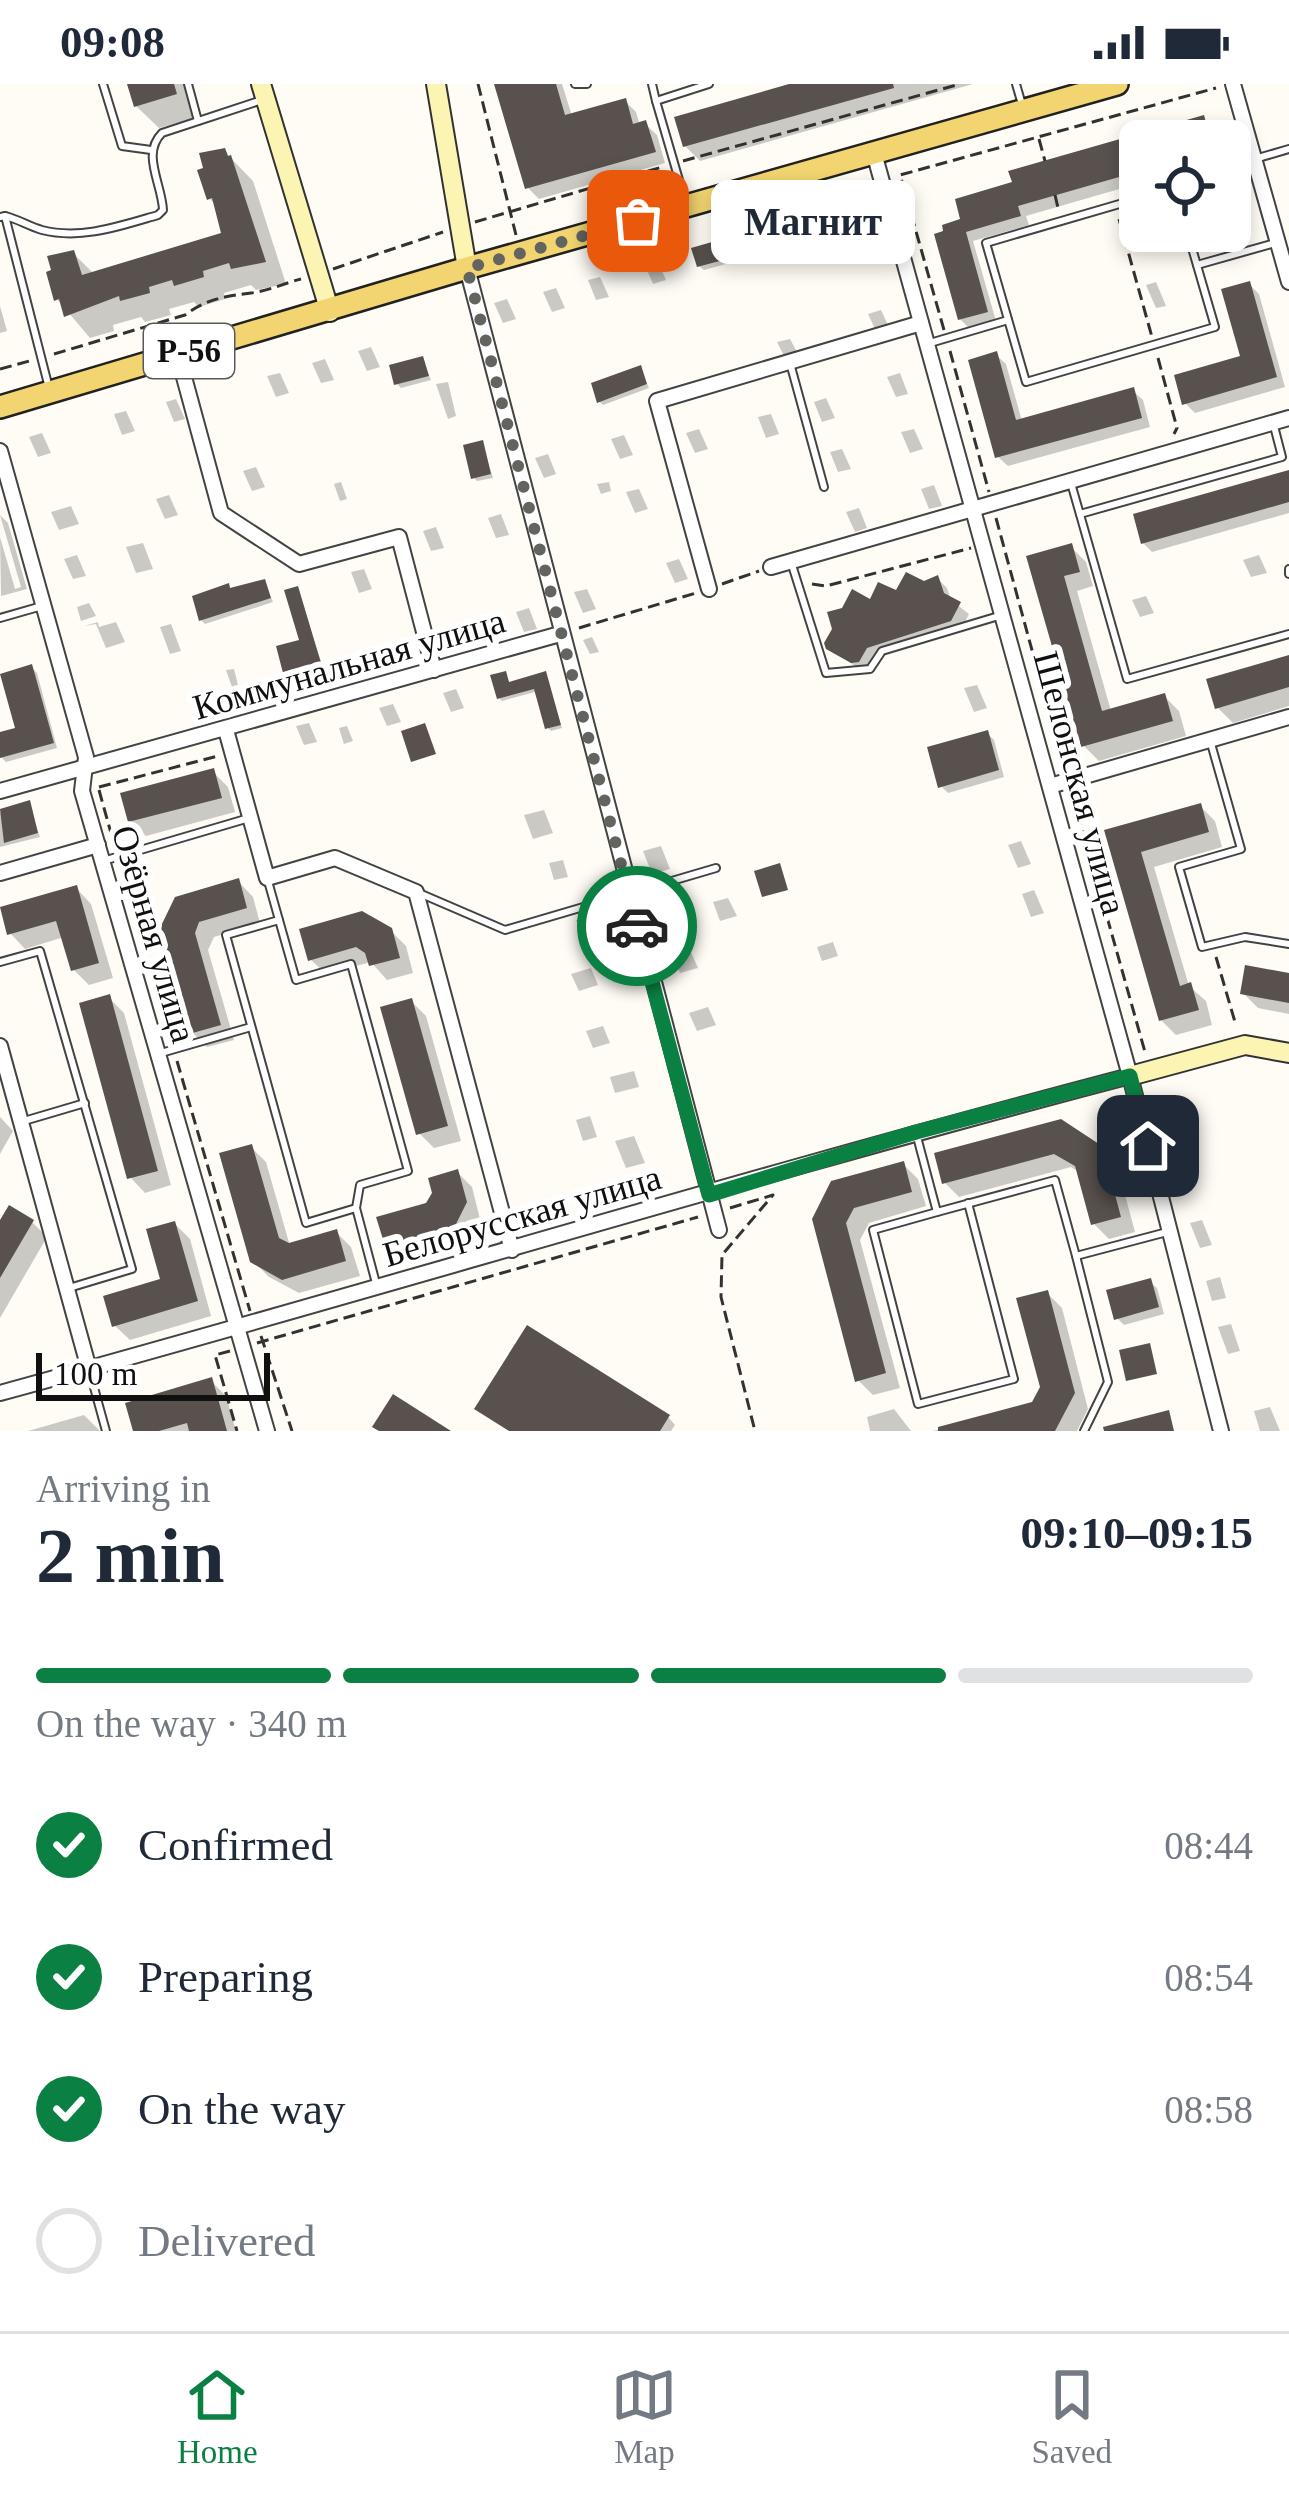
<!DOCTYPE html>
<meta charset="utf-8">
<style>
body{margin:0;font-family:"Times New Roman",serif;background:#f6f6f7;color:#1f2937;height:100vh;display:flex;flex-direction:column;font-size:45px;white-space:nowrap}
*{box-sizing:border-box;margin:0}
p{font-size:39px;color:#747a83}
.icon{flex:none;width:66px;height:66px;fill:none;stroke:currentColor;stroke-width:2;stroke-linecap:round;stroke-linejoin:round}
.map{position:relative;height:1347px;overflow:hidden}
.sheet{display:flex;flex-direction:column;background:#fff;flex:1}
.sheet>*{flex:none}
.tools{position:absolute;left:1119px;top:36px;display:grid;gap:24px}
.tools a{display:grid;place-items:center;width:132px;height:132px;border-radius:18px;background:#fff;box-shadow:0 6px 18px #0003;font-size:60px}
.scale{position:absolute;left:36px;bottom:30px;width:234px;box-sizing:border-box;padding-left:12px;border:6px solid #101010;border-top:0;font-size:33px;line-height:42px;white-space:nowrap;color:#101010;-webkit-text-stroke:9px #fff;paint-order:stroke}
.pin{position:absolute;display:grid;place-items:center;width:102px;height:102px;color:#fff;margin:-51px;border-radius:24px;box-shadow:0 6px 18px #0006}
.courier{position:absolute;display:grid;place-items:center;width:120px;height:120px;margin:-60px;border:9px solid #0b8043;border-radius:50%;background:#fff;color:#222;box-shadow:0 3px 15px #0007}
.bubble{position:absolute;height:84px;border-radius:18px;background:#fff;box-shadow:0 6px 18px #0003;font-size:39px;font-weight:700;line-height:84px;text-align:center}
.summary em{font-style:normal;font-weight:700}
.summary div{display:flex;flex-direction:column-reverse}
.summary{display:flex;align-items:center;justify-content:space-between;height:204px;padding:0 36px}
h1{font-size:78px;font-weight:700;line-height:90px}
.bar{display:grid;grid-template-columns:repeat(4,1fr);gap:18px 12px;align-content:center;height:144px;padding:0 36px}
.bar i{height:15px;border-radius:9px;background:#e0e1e3}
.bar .active{background:#0b8043}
.bar p{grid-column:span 4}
ol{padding:0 36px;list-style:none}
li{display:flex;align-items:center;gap:36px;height:132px}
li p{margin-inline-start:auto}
li .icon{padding:12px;border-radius:50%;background:#0b8043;color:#fff;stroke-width:4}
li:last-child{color:#747a83}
li i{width:66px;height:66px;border:6px solid #e0e1e3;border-radius:50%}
.status{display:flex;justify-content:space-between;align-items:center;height:84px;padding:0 60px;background:#fff;direction:ltr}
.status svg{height:33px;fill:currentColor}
.menu{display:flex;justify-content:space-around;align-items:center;height:168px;border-top:3px solid #e0e1e3;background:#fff;font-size:33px;color:#747a83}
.menu a{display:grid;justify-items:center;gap:6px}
.menu .active{color:#0b8043}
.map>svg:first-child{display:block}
</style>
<div class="status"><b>09:08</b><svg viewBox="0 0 49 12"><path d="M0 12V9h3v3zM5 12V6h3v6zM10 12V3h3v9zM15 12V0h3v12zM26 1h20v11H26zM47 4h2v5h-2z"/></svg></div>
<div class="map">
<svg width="1289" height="1347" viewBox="0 0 1289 1347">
<rect width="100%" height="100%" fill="#fefcf4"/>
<g fill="#0003">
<path d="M130,0H188L198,33L159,44L136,22Z"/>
<path d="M497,0H562L572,32L625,17L636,28L640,41L645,40L657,51L665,79L539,115L527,103Z"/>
<path d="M800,0H973L700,77L685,62Z"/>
<path d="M1203,34L1213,44L1217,57H1140V99L1026,132L1029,141L973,157L996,237L970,245L960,235L947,149L964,137L958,117Z"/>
<path d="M224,67L253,97L286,200L256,206L251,201L224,209L225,215L199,223L194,218L169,225L171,231L145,238L141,233L113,241L114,247L90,254L57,215L73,169L94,190L225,151L217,122L209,114Z"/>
<path d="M1230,105L1240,142L1230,145Z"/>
<path d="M789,140L798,160L785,164L776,143Z"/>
<path d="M739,154L748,174L704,186L699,182Z"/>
<path d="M657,176L666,196L653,200L644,179Z"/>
<path d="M600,193L609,213L596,216L588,196Z"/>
<path d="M1156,198L1166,222L1156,224L1146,201Z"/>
<path d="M1249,200L1259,210L1285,303L1195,329L1185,319L1244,274Z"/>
<path d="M556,204L565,224L552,228L543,208Z"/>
<path d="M507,215L516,235L503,239L494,219Z"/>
<path d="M0,222L7,247L0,249Z"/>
<path d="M881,226L888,241L875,245L868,230Z"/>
<path d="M790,255L797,268L784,272L777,258Z"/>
<path d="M371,263L380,283L367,287L358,267Z"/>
<path d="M996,271L1006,280L1022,337L1133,307L1143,316L1150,343L1008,382L998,373Z"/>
<path d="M325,275L334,296L321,299L312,279Z"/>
<path d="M422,275L431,296L401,304L397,300Z"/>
<path d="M640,284L649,304L603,321L599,317Z"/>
<path d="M280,289L289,309L276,313L267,292Z"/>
<path d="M900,289L908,310L896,313L887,293Z"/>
<path d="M448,298L456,332L448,335L436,300Z"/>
<path d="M826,314L835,334L822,338L814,318Z"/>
<path d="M176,315L185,335L174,338L166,318Z"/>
<path d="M126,327L135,347L122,351L114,330Z"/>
<path d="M771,330L779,350L766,354L758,333Z"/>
<path d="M699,345L708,365L695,369L686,349Z"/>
<path d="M914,345L923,365L910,369L901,348Z"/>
<path d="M42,349L51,369L38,373L29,353Z"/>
<path d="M624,351L633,371L620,375L611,355Z"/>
<path d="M482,359L493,394L477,397L473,393Z"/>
<path d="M842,365L851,385L838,388L830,368Z"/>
<path d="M548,370L556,390L544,394L535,374Z"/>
<path d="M256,383L265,403L252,407L243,387Z"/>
<path d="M1289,389V429L1152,468L1143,459Z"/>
<path d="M341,398L347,415L340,417L334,400Z"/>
<path d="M609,398L611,407L601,410L597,400Z"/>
<path d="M934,401L942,422L929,425L921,405Z"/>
<path d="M639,405L648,425L635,429L626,408Z"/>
<path d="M169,411L178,431L165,435L156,415Z"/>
<path d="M71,422L79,440L59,446L51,428Z"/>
<path d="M859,424L867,444L855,448L846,428Z"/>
<path d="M501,430L509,451L496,454L488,434Z"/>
<path d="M0,431L8,439L27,505L1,512L0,453L15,505L21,503Z"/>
<path d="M436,443L444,464L431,467L423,447Z"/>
<path d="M143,459L153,485L136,489L126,463Z"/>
<path d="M1071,463L1086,478L1093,502L1077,507L1111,627L1164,612L1179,627L1186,652L1099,677L1084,662L1030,474Z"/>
<path d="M77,471L86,492L73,495L64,475Z"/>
<path d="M1259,471L1267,489L1251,493L1243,476Z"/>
<path d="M679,475L688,495L675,499L666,479Z"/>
<path d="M364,485L372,505L359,509L351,488Z"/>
<path d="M938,495L947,504L951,516L969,530L961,546L876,573L863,588L829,563L872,519Z"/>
<path d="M264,498L273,518L205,540L201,536L232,507Z"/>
<path d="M587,505L596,525L583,529L574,508Z"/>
<path d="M297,506L323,583L290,592L286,588L303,558Z"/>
<path d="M1146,512L1154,529L1140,533L1132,516Z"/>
<path d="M89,519L96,532L81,537L77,523Z"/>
<path d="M529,524L537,545L524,548L516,528Z"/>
<path d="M98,538L99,543L116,538L125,558L106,564L96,540L84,542Z"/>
<path d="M171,540L181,567L170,570L160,543Z"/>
<path d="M452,545L461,565L448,569L439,549Z"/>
<path d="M592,553L599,568L590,570L583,556Z"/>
<path d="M1289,574V622L1233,639L1218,624Z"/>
<path d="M32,584L37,589L57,664L6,678L1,673L0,651L18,646Z"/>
<path d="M234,585L238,601L232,603L226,586Z"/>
<path d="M505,590L510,600L545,590L562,644L551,647L548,644L535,608L502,617L499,614Z"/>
<path d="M977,601L987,624L974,628L964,604Z"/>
<path d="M456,605L464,624L451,628L443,609Z"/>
<path d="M393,620L401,638L387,642L379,624Z"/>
<path d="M309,639L317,658L304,661L296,642Z"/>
<path d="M347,642L353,657L344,660L339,644Z"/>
<path d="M987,649L994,656L1004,693L948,709L941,702Z"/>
<path d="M213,688L228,703L235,728L146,752L130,737Z"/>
<path d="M29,720L40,753L0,763V729Z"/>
<path d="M1200,722L1215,737L1222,763L1154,783L1189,902L1206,917L1212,941L1176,951L1161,936L1108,748Z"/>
<path d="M544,726L553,749L533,755L524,731Z"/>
<path d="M1021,757L1031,780L1018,784L1008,761Z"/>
<path d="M661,762L670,785L652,790L643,767Z"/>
<path d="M563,776L568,793L554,796L549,779Z"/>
<path d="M238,797L253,813L260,839L214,853L208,866L234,956L207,963L192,948L163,844Z"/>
<path d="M76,804L91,820L113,894L89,901L74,886L64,853L25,865L10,849Z"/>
<path d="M1034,806L1044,829L1031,833L1022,810Z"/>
<path d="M674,809L683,827L666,833L658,814Z"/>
<path d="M728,814L737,832L720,837L713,818Z"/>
<path d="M592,833L596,844L581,849L576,836Z"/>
<path d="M390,846L406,862L413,889L387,896L371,878L326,890L310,875Z"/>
<path d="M833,858L838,872L822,877L817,863Z"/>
<path d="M690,866L698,884L680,889L672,871Z"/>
<path d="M591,884L598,901L579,907L571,890Z"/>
<path d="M1289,892V930L1258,924L1243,909Z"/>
<path d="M109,914L124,929L171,1101L145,1109L130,1093Z"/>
<path d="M411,917L426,932L461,1057L434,1064L419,1049Z"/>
<path d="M708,923L716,941L697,947L689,929Z"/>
<path d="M603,942L610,959L593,964L586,947Z"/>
<path d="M634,987L639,1003L615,1009L610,993Z"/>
<path d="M590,1032L597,1053L583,1057L576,1036Z"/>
<path d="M0,1033L13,1047L0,1070Z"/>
<path d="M1195,1046L1199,1060L1179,1065L1183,1053L1178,1050Z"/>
<path d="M634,1052L645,1079L626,1084L615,1057Z"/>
<path d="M251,1063L266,1078L290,1162L336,1148L351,1163L360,1192L299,1209L269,1193L253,1177Z"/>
<path d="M1100,1065L1117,1081L1135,1148L1109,1155L1093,1139L1079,1088L1071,1083L959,1113L944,1098L937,1071Z"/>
<path d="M903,1080L918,1095L926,1122L869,1139L860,1156L900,1304L873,1311L858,1296L815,1135Z"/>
<path d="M457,1088L472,1103L480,1135L468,1160L403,1179L388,1164Z"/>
<path d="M1202,1136L1212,1161L1200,1164L1190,1139Z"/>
<path d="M32,1138L47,1153L0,1234V1142Z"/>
<path d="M175,1140L190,1155L211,1232L130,1256L114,1241L164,1197Z"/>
<path d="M1220,1193L1226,1214L1212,1217L1206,1197Z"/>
<path d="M1150,1198L1157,1204L1164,1230L1124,1241L1117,1234Z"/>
<path d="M1047,1209L1062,1224L1088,1325L1077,1347H933L1034,1321L1043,1303Z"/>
<path d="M1231,1240L1240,1267L1228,1270L1218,1243Z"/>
<path d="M528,1245L669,1334L675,1341L671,1347H509Z"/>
<path d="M211,1297L226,1312L236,1347H136Z"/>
<path d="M1270,1323L1280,1347H1260L1254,1327Z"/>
<path d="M894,1325L911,1347H870L867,1333Z"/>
<path d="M84,1331L100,1347H28Z"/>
</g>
<g fill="#58514d">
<path d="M127,0H174L177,10L134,23Z"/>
<path d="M494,0H556L565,31L626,14L633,40L646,36L656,68L525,105Z"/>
<path d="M789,0H893L894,4L683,63L674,33Z"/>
<path d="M1204,31L1211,57H1140V87L1018,122L1021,132L966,148L988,228L958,236L934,150L943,147L942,141L960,135L955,115L1012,98L1008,87Z"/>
<path d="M225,64L228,72L231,71L266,178L231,185L229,179L203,187L204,193L174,202L172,196L149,203L150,209L120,217L119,212L64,233L59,215L54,217L46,188L51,186L47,172L74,166L82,191L221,149L212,114L207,116L197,86L203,84L199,69Z"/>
<path d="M740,150L746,170L697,183L691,164Z"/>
<path d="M1250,197L1277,293L1182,321L1174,291L1240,272L1221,205Z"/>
<path d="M997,267L1016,336L1134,303L1142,334L995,374L968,276Z"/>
<path d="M423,272L429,292L394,301L389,281Z"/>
<path d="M641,281L647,300L597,319L591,299Z"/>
<path d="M483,356L491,390L471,395L463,361Z"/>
<path d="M1289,386V418L1141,460L1133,430Z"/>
<path d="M1072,459L1080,488L1064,492L1102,627L1165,609L1173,637L1081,663L1026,472Z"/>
<path d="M906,488L924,497L938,491L944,509L961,518L951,537L867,564L859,578L851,579L826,565L824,559L832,545L827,528L842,524L852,505L870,515L878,498L896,506Z"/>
<path d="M265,495L271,514L199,537L192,512L229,499L230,504Z"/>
<path d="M298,502L321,579L283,589L276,562L299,556L284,506Z"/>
<path d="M1289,571V603L1215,625L1206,595Z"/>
<path d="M32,580L54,659L0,674V648L15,644L0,590Z"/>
<path d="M506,587L509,598L546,587L561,641L545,645L534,605L497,615L490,591Z"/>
<path d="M425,639L436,670L411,678L401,647Z"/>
<path d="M988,646L999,686L938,704L927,663Z"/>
<path d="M214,684L222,714L128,738L120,709Z"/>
<path d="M30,716L38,749L4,759L0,725Z"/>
<path d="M1201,719L1209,748L1141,768L1180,902L1191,898L1199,926L1159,937L1104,746Z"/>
<path d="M780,779L788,806L762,813L754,787Z"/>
<path d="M239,794L247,824L199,838L195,849L221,941L189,950L160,844L175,813Z"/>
<path d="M77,801L99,879L71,887L56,837L7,851L0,823Z"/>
<path d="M362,827L392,844L400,874L369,882L365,869L356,863L308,877L299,845Z"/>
<path d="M1245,881L1289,889V919L1240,910Z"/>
<path d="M110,910L158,1087L127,1095L79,919Z"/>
<path d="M412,914L448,1042L416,1051L380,923Z"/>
<path d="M1061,1035L1102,1062L1121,1133L1091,1141L1075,1082L1054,1070L942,1100L934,1069Z"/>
<path d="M252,1060L279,1154L289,1159L337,1145L346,1177L282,1196L250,1178L219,1069Z"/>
<path d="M904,1077L912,1108L854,1124L846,1139L886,1289L855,1298L812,1135L831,1097Z"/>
<path d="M458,1085L467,1118L453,1146L386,1165L376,1133L426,1119L432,1109L428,1094Z"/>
<path d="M9,1121L34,1136L0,1194V1136Z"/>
<path d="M175,1137L198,1217L112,1243L103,1212L160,1195L146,1145Z"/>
<path d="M1151,1194L1159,1223L1114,1236L1106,1206Z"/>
<path d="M1048,1206L1075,1309L1055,1347H938V1343L1032,1318L1040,1303L1016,1214Z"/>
<path d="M527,1241L670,1331L660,1347H509L474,1325Z"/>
<path d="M1150,1259L1157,1290L1126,1297L1119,1266Z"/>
<path d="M212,1293L227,1347H189L187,1339L159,1347H133L125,1319Z"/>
<path d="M393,1310L451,1347H379L372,1343Z"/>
<path d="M1169,1326L1174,1347H1104L1103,1343Z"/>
</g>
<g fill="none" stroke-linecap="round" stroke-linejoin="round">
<g stroke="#434343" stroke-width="10">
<g id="lane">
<path d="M103,0L122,62L151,66"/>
<path d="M188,0L198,37"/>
<path d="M575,0H587"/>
<path d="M652,0L656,17"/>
<path d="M1016,0L1023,24"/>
<path d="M1258,74L1289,65"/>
<path d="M1140,114L986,159L1026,298L1215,243L1187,147"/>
<path d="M686,120L656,17L709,0"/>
<path d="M5,132C18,135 28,142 42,146C81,156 120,142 158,131L163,126C162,100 141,70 162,49L265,15"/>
<path d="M0,133L5,132L49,304"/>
<path d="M1197,181L1275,159"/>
<path d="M930,259L1008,236"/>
<path d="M790,279L824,403"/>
<path d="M1071,399L1127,595L1289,550"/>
<path d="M1080,430L1282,373L1274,342"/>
<path d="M792,481L826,589L870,585L882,567L1002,531"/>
<path d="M1289,485V490"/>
<path d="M0,534L42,522"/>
<path d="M1210,656L1241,765L1179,783L1202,863L1245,853L1289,860"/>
<path d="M103,777L249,734"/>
<path d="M268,797L279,836L226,851L306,1139L356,1124"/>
<path d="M419,809L505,846L716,784"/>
<path d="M279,836L296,896L351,880L408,1087L360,1101L356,1124L377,1203"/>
<path d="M0,878L40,867L132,1185L69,1204"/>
<path d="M161,969L251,943"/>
<path d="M24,1037L85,1019"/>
<path d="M916,1049L937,1128L1055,1096L1076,1172L1167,1148"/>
<path d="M1152,1061L1173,1056"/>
<path d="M937,1128L873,1146L918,1320L1014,1295L968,1119"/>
<path d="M1076,1172L1108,1298L1084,1347"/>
<path d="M90,1289L106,1347"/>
</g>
</g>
<g stroke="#434343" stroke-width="18">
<g id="street">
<path d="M1233,0L1289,198"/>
<path d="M874,69L1130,992L1221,1347"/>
<path d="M467,184L719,1146"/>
<path d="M178,271L221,429L299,480L399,453L434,586"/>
<path d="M0,367L86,673L82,707L267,1347"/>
<path d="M771,483L1289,334"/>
<path d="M709,505L657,317L921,239"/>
<path d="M226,646L267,794L335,774L416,808L512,1166"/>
<path d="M1050,702L1289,633"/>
<path d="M0,707L560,550"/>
<path d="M0,789L98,761"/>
<path d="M0,962L89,1285"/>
<path d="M0,1309C377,1206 752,1091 1130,992"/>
</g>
</g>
<g stroke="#323232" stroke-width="22">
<g id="secondary">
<path d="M261,0L330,228"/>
<path d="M436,0L467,184"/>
<path d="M1130,992L1245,961L1289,969"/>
</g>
</g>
<g stroke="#212121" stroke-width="26">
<path id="primary" d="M0,323L467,184L1117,0"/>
</g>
<g stroke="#323232" stroke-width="3" stroke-dasharray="12 6" stroke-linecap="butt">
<path d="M478,0L516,151"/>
<path d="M1039,55L1045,77"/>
<path d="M683,77L960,0"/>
<path d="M1055,111L1058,124"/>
<path d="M1119,135L1152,253"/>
<path d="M475,138L662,83"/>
<path d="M333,185L443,148"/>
<path d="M944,246L900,91L1216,4"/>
<path d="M950,267L989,408"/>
<path d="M54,270L185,231C206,215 226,212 251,209C268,207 285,199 301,195"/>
<path d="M1158,274L1177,344L1174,350"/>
<path d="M0,285L33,276"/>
<path d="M996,434L1063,680"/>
<path d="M722,500L759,487"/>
<path d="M812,500L826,502L971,464"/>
<path d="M579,544L696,509"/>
<path d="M99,703L218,672"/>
<path d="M99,706L114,760"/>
<path d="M1073,712L1145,968"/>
<path d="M120,781L171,956"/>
<path d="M1216,873L1235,938"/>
<path d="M177,977L250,1227"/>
<path d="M730,1124L773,1111L722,1171L721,1213L755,1347"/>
<path d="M261,1252L292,1347"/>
<path d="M257,1259L698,1133"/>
<path d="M230,1267L215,1271L237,1347"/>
</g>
<use href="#lane" stroke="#fff" stroke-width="6"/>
<use href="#street" stroke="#fff" stroke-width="14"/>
<use href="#secondary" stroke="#fbf4b2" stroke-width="18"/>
<use href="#primary" stroke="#f2d470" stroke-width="21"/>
</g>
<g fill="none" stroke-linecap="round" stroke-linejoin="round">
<path stroke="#636360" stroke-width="12" stroke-dasharray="0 21.6" d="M637,842L467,184L638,137"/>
<path stroke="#0b8043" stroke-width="15" d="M637,842L709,1111L916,1048L1130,992L1148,1062"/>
</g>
<g text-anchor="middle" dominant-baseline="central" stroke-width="12" stroke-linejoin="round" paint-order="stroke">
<rect fill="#fff" stroke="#585858" stroke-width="3" x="144" y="240" width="90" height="54" rx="9"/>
<g font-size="33" font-weight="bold" fill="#101010">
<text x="189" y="267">Р-56</text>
</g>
<g font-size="36" fill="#101010" stroke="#fff">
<text transform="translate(349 580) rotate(-16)">Коммунальная улица</text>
<text transform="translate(1080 699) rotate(75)">Шелонская улица</text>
<text transform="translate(154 850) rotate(74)">Озёрная улица</text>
<text transform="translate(522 1132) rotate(-16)">Белорусская улица</text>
</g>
</g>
</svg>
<div class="tools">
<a><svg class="icon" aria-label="locate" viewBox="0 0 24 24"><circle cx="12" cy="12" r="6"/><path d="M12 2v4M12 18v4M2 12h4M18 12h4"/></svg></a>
</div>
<div class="scale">100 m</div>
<div class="pin" style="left:638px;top:137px;background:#ea580c"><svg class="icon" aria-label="bag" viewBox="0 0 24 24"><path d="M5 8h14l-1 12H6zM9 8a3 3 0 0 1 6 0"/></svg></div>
<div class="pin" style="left:1148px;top:1062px;background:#1f2937"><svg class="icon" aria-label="home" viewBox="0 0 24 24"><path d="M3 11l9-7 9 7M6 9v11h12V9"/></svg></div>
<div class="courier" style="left:637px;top:842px"><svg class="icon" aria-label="car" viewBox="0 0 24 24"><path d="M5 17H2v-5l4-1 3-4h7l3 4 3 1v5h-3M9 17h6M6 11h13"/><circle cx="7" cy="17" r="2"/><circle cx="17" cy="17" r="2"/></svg></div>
<div class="bubble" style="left:711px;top:96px;width:204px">Магнит</div>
</div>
<section class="sheet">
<div class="summary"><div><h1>2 min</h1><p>Arriving in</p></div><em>09:10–09:15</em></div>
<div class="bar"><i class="active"></i><i class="active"></i><i class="active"></i><i></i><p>On the way · 340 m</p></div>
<ol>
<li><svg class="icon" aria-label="check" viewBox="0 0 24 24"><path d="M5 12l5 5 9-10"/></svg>Confirmed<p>08:44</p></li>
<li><svg class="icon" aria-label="check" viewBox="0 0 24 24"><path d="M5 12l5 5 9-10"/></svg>Preparing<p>08:54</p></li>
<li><svg class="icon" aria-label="check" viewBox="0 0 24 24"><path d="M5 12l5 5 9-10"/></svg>On the way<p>08:58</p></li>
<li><i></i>Delivered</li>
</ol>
</section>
<nav class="menu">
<a class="active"><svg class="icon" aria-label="home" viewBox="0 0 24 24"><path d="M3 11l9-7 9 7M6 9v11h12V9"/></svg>Home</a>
<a><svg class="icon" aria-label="map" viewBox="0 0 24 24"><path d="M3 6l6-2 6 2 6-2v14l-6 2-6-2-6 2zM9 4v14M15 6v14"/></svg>Map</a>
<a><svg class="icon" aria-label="saved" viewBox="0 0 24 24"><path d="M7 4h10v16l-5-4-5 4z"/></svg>Saved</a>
</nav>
